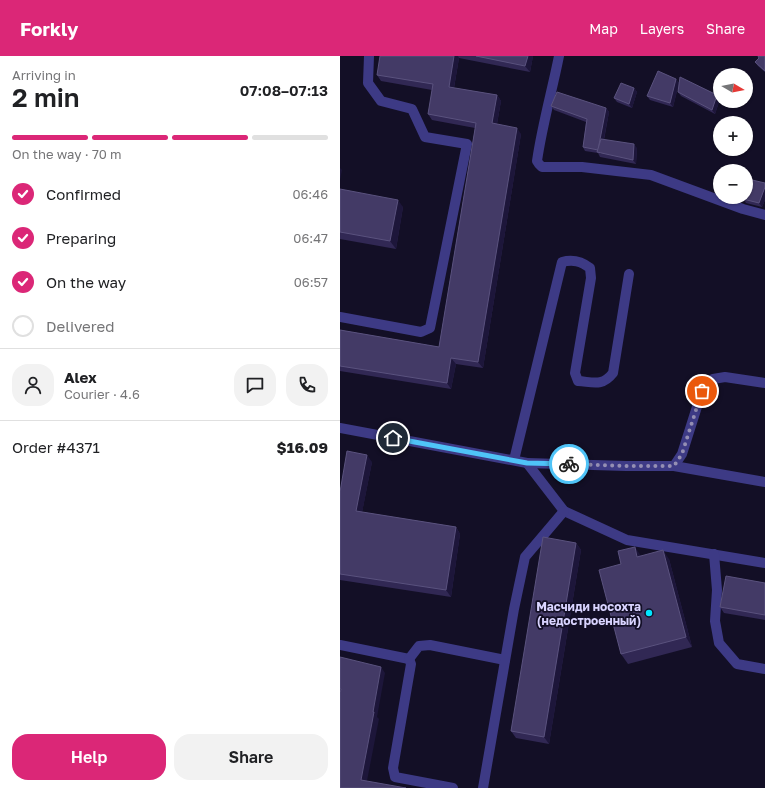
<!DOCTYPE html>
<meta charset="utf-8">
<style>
body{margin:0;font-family:"Golos Text",sans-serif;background:#f2f2f2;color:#202124;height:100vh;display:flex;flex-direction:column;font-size:15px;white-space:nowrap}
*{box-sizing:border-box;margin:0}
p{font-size:13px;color:#757577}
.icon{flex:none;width:22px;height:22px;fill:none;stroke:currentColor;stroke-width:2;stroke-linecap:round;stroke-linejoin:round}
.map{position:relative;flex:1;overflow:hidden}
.panel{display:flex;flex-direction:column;background:#fff;width:340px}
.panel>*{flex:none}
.needle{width:26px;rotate:100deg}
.controls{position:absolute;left:373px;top:12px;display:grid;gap:8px}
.controls a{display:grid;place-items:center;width:40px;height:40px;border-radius:50%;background:#fff;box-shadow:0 1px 3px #0004;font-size:20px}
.pin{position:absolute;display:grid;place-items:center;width:34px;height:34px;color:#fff;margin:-17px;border:2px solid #fff;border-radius:50%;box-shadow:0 1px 4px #0007}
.courier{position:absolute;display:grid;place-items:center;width:40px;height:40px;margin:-20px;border:3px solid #4fc3f7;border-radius:50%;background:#fff;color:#222;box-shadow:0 1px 5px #0007}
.head em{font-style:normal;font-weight:600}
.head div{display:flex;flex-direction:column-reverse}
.head{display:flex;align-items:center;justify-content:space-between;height:68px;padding:0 12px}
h1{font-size:26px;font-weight:600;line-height:30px}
.bar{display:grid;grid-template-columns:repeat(4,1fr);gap:6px 4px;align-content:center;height:48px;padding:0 12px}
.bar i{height:5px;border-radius:3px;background:#e0e0e0}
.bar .active{background:#db2777}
.bar p{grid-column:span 4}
.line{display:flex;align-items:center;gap:10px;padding:0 12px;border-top:1px solid #e0e0e0}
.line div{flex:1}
.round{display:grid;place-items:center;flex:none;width:42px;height:42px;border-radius:16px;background:#f2f2f2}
ol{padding:0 12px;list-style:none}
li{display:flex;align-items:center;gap:12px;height:44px}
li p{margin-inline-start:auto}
li .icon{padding:4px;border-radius:50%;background:#db2777;color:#fff;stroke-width:4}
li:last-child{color:#757577}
li i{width:22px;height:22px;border:2px solid #e0e0e0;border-radius:50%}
.button{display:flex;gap:8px;margin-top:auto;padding:8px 12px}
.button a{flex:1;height:46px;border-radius:16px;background:#db2777;color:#fff;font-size:16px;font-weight:600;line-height:46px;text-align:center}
.button a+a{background:#f2f2f2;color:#202124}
header{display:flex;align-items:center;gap:24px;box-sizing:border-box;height:56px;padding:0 20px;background:#db2777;color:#fff}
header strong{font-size:19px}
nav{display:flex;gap:22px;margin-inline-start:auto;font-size:14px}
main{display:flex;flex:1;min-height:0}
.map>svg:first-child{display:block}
</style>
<header>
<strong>Forkly</strong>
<nav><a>Map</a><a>Layers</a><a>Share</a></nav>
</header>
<main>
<section class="panel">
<div class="head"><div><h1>2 min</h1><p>Arriving in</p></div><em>07:08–07:13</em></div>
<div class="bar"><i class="active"></i><i class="active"></i><i class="active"></i><i></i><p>On the way · 70 m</p></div>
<ol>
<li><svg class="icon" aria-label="check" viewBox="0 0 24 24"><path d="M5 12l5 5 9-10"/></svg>Confirmed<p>06:46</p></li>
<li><svg class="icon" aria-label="check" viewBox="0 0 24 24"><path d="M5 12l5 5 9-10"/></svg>Preparing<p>06:47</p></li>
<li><svg class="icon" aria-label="check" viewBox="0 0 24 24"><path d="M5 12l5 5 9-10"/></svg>On the way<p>06:57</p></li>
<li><i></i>Delivered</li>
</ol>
<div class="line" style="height:72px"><a class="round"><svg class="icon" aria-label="person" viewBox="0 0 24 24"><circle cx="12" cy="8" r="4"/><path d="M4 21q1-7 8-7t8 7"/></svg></a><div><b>Alex</b><p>Courier · 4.6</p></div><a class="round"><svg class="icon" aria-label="chat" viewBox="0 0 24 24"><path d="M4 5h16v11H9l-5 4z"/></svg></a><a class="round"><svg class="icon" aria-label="phone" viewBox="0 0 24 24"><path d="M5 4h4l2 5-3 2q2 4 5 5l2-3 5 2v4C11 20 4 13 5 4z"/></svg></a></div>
<div class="line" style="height:52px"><div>Order #4371</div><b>$16.09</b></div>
<div class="button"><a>Help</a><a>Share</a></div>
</section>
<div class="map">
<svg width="425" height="732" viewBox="0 0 425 732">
<rect width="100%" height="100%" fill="#130f26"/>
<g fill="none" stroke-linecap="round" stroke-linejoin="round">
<g stroke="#3d3a85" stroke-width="10">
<path d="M219,0C212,35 202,70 197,105L199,108L202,111H242L311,119L403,153L425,159"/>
<path d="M0,261L81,276L90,272L127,88L85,81L72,53L41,45L28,27L29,0"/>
<path d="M0,372L187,407L224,455L287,484L425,507"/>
<path d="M174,404L222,206C233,203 241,205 250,212L251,222L235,317L238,325C253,326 262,331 273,317L289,218"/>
<path d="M187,407L286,410H334L342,398L362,335L373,323L385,321L425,327"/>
<path d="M334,410L425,426"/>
<path d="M374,498L377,534L375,565L379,587L397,608L425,613"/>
<path d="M0,589L69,603L71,608L53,712L55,721L113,732"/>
<path d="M69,603L79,590L90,589L165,604"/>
<path d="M143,732L174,553L185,501L224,455"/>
</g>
</g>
<g fill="#312854">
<path d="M96,0H193L190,16L119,2L114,32L157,39L161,45L157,68L181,78L143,312L116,308L111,333L0,315V274L99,291L135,72L92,64L88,58L92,34L41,25L37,19Z"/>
<path d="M418,0H425V16L418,10L415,6L419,2Z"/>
<path d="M336,23L339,27L333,51L310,44L307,40Z"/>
<path d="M294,32L297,36L292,52L277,46L274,42Z"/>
<path d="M338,36L380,43L375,58L341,40Z"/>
<path d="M211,50L266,52L269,56L264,84L297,92L296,108L260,101L258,97L245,95L243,91L246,66L214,54Z"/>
<path d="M425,127V144L422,151L406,147L403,143Z"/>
<path d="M0,133L63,151L56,193L0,183Z"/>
<path d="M32,406L22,456L116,471L120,478L111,541L0,524V436Z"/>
<path d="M236,487L241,494L209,688L176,682L171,675Z"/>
<path d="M301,500L329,503L352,591L288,608L281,598V508Z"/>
<path d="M425,527V564L384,557L380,551Z"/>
</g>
<g fill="#1d163a">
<path d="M114,0H118L119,2L113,37L109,31Z"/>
<path d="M188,0H193L190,16L185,10Z"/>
<path d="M336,23L339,27L333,51L330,47Z"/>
<path d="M294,32L297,36L292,52L289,48Z"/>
<path d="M157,39L161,45L156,73L152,67Z"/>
<path d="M377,39L380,43L375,58L372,54Z"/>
<path d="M266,52L269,56L261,98L258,94Z"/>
<path d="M177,72L181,78L143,312L138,306Z"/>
<path d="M294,88L297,92L296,108L293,104Z"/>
<path d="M0,112L2,114L0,124Z"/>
<path d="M425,131V144L422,151L419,147Z"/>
<path d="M58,144L63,151L56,193L50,185Z"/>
<path d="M111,302L116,308L111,333L107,327Z"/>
<path d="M27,399L32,406L21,462L16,455Z"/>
<path d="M116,471L120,478L111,541L106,534Z"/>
<path d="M236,487L241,494L209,688L204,681Z"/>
<path d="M295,491L301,500L297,501Z"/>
<path d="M323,494L329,503L352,591L346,581Z"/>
<path d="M41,611L45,617L37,661L39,663L26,730L21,724Z"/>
</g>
<g fill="#433a66" stroke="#5a527e">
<path d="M40,0H114L109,31L157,39L152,67L177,72L138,306L111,302L107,327L0,310V274L99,291L136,67L88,58L93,28L37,19Z"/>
<path d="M136,0H188L185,10Z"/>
<path d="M418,0H425V15L415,6L419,2Z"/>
<path d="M318,15L336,23L330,47L307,40Z"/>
<path d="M340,21L377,39L372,54L338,36Z"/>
<path d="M281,27L294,32L289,48L274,42Z"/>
<path d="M217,36L266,52L258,94L243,91L247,63L211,50Z"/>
<path d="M261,83L294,88L293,104L257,96Z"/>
<path d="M412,124L425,127V131L419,147L403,143L404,141H406V137Z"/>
<path d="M0,133L58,144L50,185L0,176Z"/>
<path d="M7,395L27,399L16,455L116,471L106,534L0,518V436Z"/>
<path d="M203,481L236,487L204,681L171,675Z"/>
<path d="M295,491L297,501L323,494L346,581L281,598L259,514L281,508L278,495Z"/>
<path d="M386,520L425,527V559L380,551Z"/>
<path d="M0,601L41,611L33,656H34L21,724L66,732H0V637L1,633H0Z"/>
</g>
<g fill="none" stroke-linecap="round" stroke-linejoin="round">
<path stroke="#948fb3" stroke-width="4" stroke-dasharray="0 7.2" d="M229,408L286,410H334L342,398L362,335"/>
<path stroke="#4fc3f7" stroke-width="5" d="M53,382L187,407L229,408"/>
</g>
<circle fill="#00e5ff" stroke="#130f26" stroke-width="1.5" cx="309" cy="557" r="4"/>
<g text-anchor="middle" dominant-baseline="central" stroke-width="3.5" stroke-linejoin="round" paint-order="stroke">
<g font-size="12" font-weight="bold" fill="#d9d4ff" stroke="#130f26" text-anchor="end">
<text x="301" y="550">Масчиди носохта<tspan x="301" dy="14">(недостроенный)</tspan></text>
</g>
</g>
</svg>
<div class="controls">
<a><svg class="needle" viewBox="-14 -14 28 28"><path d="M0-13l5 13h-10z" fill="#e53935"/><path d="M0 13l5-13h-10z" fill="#757577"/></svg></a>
<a>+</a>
<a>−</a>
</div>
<div class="pin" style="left:362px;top:335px;background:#ea580c"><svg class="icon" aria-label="bag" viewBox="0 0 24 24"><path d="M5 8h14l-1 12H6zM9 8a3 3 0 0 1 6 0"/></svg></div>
<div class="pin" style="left:53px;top:382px;background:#1f2937"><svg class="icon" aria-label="home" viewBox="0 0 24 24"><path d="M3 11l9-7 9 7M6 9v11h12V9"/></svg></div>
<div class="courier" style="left:229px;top:408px"><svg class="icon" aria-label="bike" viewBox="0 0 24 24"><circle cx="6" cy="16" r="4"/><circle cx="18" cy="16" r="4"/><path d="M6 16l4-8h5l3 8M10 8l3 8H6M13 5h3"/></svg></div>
</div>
</main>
